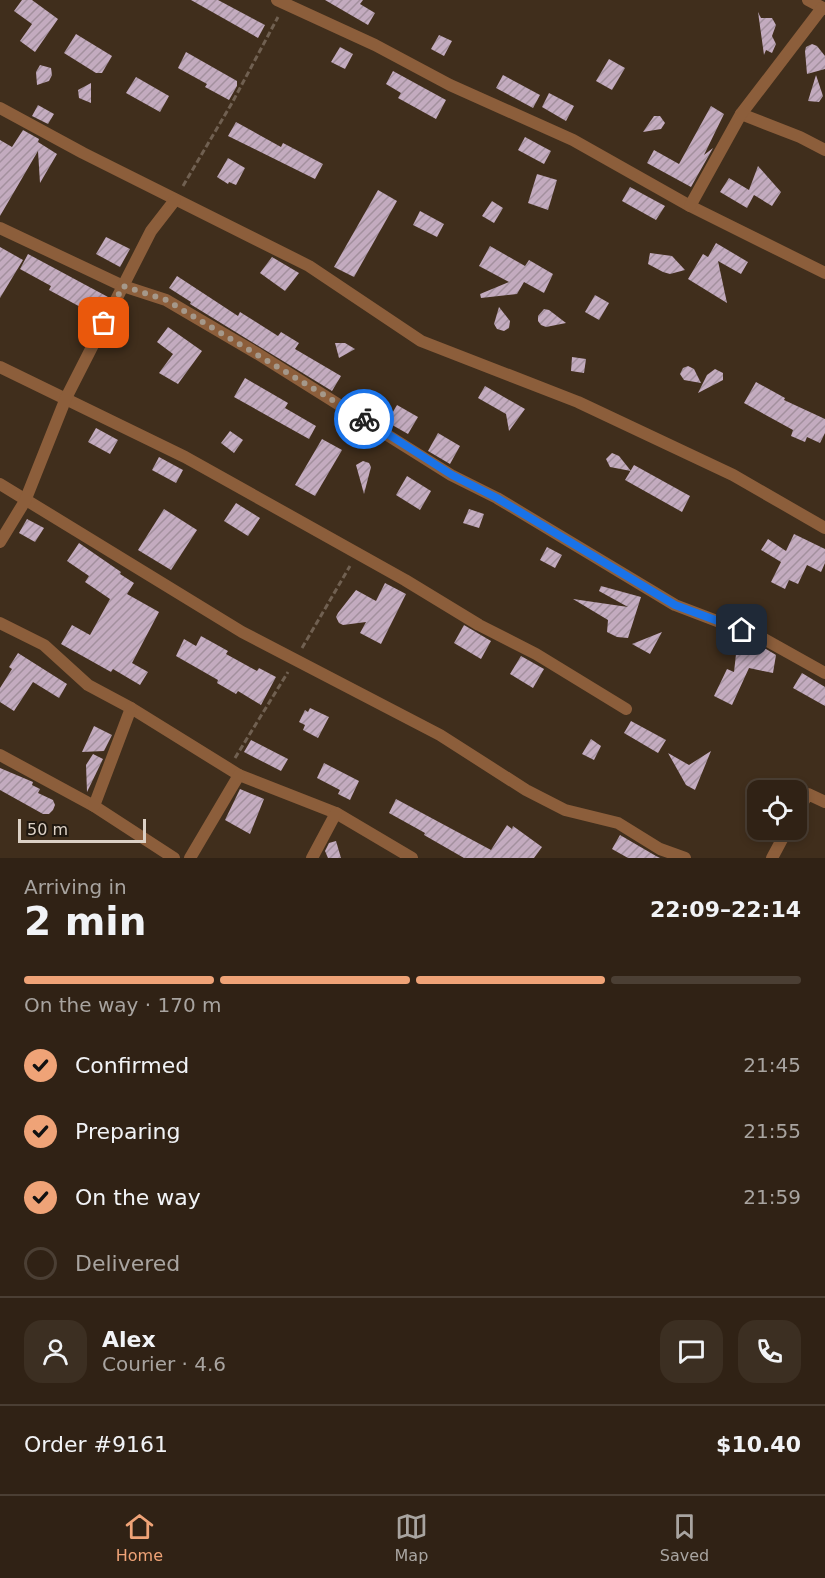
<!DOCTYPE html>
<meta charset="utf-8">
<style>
body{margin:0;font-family:"DejaVu Sans",sans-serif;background:#3c2f22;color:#f1f3f6;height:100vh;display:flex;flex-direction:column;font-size:22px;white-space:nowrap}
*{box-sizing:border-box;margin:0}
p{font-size:20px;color:#a8a4a0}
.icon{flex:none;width:33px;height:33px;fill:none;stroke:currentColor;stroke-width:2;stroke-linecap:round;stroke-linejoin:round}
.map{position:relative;height:858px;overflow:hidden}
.details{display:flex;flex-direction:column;background:#302215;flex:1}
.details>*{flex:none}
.buttons{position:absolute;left:747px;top:780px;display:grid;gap:12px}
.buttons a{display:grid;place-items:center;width:60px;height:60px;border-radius:12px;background:#302215;box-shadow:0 3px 9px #0003,0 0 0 2px #4b3f34;font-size:30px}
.scale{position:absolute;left:18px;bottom:15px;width:128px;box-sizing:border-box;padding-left:6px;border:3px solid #dcd1c6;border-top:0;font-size:16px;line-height:21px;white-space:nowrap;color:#dcd1c6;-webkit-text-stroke:4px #201810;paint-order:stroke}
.pin{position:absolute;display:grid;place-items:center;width:51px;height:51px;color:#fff;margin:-26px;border-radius:12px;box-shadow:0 3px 9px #0006}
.courier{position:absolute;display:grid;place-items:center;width:60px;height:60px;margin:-30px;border:4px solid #1a73e8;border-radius:50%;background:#fff;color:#222;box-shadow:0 2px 8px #0007}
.overview em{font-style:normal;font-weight:700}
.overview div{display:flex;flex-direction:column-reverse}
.overview{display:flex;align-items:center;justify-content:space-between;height:102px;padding:0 24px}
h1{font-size:39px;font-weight:700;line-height:45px}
.bar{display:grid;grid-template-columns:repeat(4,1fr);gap:9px 6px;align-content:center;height:72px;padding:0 24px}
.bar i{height:8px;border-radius:4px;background:#4b3f34}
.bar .selected{background:#efa377}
.bar p{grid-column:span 4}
.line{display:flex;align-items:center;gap:15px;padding:0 24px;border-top:2px solid #4b3f34}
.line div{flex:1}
.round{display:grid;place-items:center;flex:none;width:63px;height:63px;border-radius:18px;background:#3c2f22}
ol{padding:0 24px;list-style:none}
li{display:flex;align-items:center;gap:18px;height:66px}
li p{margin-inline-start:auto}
li .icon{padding:6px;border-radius:50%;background:#efa377;color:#111;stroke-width:4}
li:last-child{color:#a8a4a0}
li i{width:33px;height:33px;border:3px solid #4b3f34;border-radius:50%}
.tabs{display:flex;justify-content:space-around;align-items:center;height:84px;border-top:2px solid #4b3f34;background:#302215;font-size:16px;color:#a8a4a0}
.tabs a{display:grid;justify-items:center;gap:3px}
.tabs .selected{color:#efa377}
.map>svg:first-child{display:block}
</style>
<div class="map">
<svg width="825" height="858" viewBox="0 0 825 858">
<defs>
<pattern id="building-hatch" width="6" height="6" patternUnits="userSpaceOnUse" patternTransform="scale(1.5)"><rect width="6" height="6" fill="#c3abbf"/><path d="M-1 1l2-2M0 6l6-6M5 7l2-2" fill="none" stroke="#a3909e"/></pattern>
</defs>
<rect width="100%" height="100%" fill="#402e1c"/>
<g fill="url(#building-hatch)">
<path d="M22,0H32L58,19L35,52L20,41L32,24L14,11Z"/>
<path d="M191,0H218L265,25L258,38Z"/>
<path d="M325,0H363L360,4L375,13L368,25Z"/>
<path d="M758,12L761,18H772L776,25L772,36L776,44L772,53L766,50L764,55Z"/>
<path d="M76,34L112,56L102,73H96L64,53Z"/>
<path d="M439,35L452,41L444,56L431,49Z"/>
<path d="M812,44L817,46L825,56V69L807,74L805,51L806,47Z"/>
<path d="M340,47L353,54L345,69L331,62Z"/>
<path d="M186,52L237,81V86L229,100L205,87L207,84L178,68Z"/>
<path d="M609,59L625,68L612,90L596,81Z"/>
<path d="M40,65L51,68L52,75L49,81L37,85L36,72Z"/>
<path d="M393,71L446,100L436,119L398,98L401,93L386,84Z"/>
<path d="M503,75L540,95L533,108L496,88Z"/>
<path d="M816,75L823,96L819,102L808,101Z"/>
<path d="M136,77L169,96L160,112L126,93Z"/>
<path d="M91,83V103L79,98L78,90Z"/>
<path d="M549,93L574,106L566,121L542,107Z"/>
<path d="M38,105L54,114L48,124L32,116Z"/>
<path d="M711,106L724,114L704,155L713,148L691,187L647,163L654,150L679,164Z"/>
<path d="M654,116H660L665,123L661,129L643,132Z"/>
<path d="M236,122L281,147L283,143L323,164L315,179L228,136Z"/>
<path d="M23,130L39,139L38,142L57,154L40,183L38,151L0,216V140L12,147Z"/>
<path d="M525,137L551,151L544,164L518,150Z"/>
<path d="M228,158L245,168L236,185L229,182L228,184L217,177Z"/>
<path d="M758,166L781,192L772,206L754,195L747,208L720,192L729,178L749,190Z"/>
<path d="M537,174L557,180L548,210L528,203Z"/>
<path d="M630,187L665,206L656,220L622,201Z"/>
<path d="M378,190L397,201L354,277L334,267Z"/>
<path d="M492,201L503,208L494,223L482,216Z"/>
<path d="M420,211L444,224L437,237L413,225Z"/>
<path d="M106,237L130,249L120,267L96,254Z"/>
<path d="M716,243L748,262L741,274L718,261L727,303L688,279L703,254L708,257Z"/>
<path d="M490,246L525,266L529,260L553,274L544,293L524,282L517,294L481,298L480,294L509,282L479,266Z"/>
<path d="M0,247L23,260L0,298Z"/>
<path d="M650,253L672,256L685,270L670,274L663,272L648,264Z"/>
<path d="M28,254L108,297L97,316L49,290L51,286L20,269Z"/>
<path d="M272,257L299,273L285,291L260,273Z"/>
<path d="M177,276L238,316L240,312L278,336L281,332L299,343L295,349L341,376L332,391L190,304L191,302L169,288Z"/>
<path d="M595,295L609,303L599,320L585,312Z"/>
<path d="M499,307L510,321L509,328L504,331L497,329L494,324Z"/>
<path d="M544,309L549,310L566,323L546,327L541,325L538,321V316Z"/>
<path d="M168,327L202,351L178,384L159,373L173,354L157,342Z"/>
<path d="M335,343H345L355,349L339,358Z"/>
<path d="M572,357L586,359L584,373L571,371Z"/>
<path d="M688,366L694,369L701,383L684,380L680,374L683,368Z"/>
<path d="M715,369L723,373V380L698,393L707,375Z"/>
<path d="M245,378L288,403L285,408L316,426L309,439L234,397Z"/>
<path d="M756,382L785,398L784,400L825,419V433L820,443L807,437L805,442L791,436L793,430L744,403Z"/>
<path d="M485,386L525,409L509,431L506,414L478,398Z"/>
<path d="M397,405L418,417L408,434L387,422Z"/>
<path d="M96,428L118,440L110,454L88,442Z"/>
<path d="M230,431L243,440L234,453L221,443Z"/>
<path d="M438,433L460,446L450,464L428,451Z"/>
<path d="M322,439L342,450L315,496L295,485Z"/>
<path d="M612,453L619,456L631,471L610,467L606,459Z"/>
<path d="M159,457L183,470L176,483L152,470Z"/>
<path d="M363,461L369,463L371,467L364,494L356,465Z"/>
<path d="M634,465L690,496L682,512L625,480Z"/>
<path d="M407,476L431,491L420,510L396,495Z"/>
<path d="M236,503L260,518L248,536L224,521Z"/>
<path d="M164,509L197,530L171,570L138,550Z"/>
<path d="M469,509L484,514L479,528L463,523Z"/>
<path d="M27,519L44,528L35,542L19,533Z"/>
<path d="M794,534L825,549V563L821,572L807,565L798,584L789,580L785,589L771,582L781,562L761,550L768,539L786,551Z"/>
<path d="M79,543L121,572L120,574L134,583L127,594L159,612L132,663L148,672L140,685L113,669L111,672L61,644L72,625L90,635L110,599L85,582L89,576L67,561Z"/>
<path d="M547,547L562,555L555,568L540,560Z"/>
<path d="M385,583L406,594L381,644L360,633L366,622L343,625L339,623L336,617L338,613L356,590L376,601Z"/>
<path d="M601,586L641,597L628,638L617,637L607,632L608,620L573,599L628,607L599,591Z"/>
<path d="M464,625L491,641L481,659L454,643Z"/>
<path d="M662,632L650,654L632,644Z"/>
<path d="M201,636L228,651L226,654L257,671L259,668L276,677L261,705L238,691L236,694L217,683L218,680L176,656L184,639L196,646Z"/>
<path d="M737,645L766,649L776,655L773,673L749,668L732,705L714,696L727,669L734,672Z"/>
<path d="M18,653L67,684L59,698L33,682L14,711L0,702V688L12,669L9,667Z"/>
<path d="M521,656L544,669L533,688L510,674Z"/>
<path d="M802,673L825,687V706L793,688Z"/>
<path d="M310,708L329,717L318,738L303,730L305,725L299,722L305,710L308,712Z"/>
<path d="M631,721L666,740L658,753L624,733Z"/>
<path d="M94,726L112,735L104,751L82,752Z"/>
<path d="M591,739L601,746L594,760L582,754Z"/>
<path d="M251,740L288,759L281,771L244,752Z"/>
<path d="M711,751L695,790L686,785L668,753L689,765Z"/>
<path d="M93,754L103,759L87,792L86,765Z"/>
<path d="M324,763L359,781L350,800L338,794L340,790L317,778Z"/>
<path d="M0,768L33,782L32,785L40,789L38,793L53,800L55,805L53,810L49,814H43L0,790Z"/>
<path d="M240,789L264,799L250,834L225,820Z"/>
<path d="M396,799L491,850L507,825L512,829L513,826L542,847L534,858H464L424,835L425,833L389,813Z"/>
<path d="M620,835L656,856L660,858H628L612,849Z"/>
<path d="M336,841L341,858H328L325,851L329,843Z"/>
</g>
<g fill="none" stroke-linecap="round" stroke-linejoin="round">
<g stroke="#706051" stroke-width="3" stroke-dasharray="6 3" stroke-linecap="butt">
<path d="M183,186L232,103L278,17"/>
<path d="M302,648L350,566"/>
<path d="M235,758L288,672"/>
</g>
<g stroke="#8c5e3b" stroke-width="12">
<path d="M277,0L375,45L450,85L573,140L690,206L825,273"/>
<path d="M808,0L825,9"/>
<path d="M0,108L83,153L309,266L421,341L578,402L733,475L825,528"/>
<path d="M741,114L800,137L825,150"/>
<path d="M690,206L741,114L822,8"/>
<path d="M0,228L123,286L166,300L258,354L451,475L497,498L675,605L764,639L825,673"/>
<path d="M0,367L185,457L405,580L479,625L536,654L626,709"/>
<path d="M0,484L242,632L440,735L526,790L565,810L618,823L660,849L685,858"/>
<path d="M0,542L25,501L66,398L151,231L175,200"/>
<path d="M0,623L44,645L88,685L131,708L239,775L336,813L412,858"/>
<path d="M0,755L94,806L174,858"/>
<path d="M94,806L131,708"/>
<path d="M796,813L808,794L825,802"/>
<path d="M190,858L239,775"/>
<path d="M312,858L336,813"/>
<path d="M772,858L787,830"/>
</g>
</g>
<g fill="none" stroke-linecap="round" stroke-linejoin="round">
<path stroke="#a5988a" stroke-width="6" stroke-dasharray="0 10.8" d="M104,323L123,286L166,300L364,419"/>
<path stroke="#1a73e8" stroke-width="8" d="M364,419L452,475L497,498L675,605L742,630"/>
</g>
</svg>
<div class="buttons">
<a><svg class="icon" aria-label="locate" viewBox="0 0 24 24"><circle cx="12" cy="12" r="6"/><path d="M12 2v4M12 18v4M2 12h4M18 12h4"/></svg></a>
</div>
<div class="scale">50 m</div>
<div class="pin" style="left:104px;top:323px;background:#ea580c"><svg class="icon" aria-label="bag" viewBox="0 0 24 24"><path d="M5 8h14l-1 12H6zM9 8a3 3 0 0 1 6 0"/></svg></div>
<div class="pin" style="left:742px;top:630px;background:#1f2937"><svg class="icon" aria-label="home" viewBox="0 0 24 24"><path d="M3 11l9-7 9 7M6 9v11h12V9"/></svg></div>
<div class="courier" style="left:364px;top:419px"><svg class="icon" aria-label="bike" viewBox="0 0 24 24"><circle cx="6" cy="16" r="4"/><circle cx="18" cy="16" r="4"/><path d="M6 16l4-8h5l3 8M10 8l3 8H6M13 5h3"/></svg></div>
</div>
<section class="details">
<div class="overview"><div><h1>2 min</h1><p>Arriving in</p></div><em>22:09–22:14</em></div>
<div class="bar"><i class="selected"></i><i class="selected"></i><i class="selected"></i><i></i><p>On the way · 170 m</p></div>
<ol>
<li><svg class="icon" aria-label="check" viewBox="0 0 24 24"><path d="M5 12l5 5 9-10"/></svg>Confirmed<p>21:45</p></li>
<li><svg class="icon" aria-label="check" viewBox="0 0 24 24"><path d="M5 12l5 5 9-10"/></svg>Preparing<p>21:55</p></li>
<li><svg class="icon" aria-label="check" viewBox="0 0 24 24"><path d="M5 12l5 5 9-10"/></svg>On the way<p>21:59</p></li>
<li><i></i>Delivered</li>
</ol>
<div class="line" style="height:108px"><a class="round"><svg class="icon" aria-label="person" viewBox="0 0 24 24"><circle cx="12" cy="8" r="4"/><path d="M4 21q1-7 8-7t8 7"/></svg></a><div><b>Alex</b><p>Courier · 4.6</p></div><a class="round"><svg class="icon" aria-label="chat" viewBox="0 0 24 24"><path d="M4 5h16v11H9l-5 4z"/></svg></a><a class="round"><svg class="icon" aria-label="phone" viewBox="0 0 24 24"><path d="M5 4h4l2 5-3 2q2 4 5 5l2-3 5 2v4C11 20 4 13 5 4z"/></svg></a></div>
<div class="line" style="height:78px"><div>Order #9161</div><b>$10.40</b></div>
</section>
<nav class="tabs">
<a class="selected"><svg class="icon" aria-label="home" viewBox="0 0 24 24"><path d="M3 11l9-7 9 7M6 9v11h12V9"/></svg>Home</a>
<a><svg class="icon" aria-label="map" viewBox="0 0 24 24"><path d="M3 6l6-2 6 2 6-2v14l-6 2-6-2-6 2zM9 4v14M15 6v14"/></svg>Map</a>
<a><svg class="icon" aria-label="saved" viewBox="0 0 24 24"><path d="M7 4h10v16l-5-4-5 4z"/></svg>Saved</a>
</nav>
